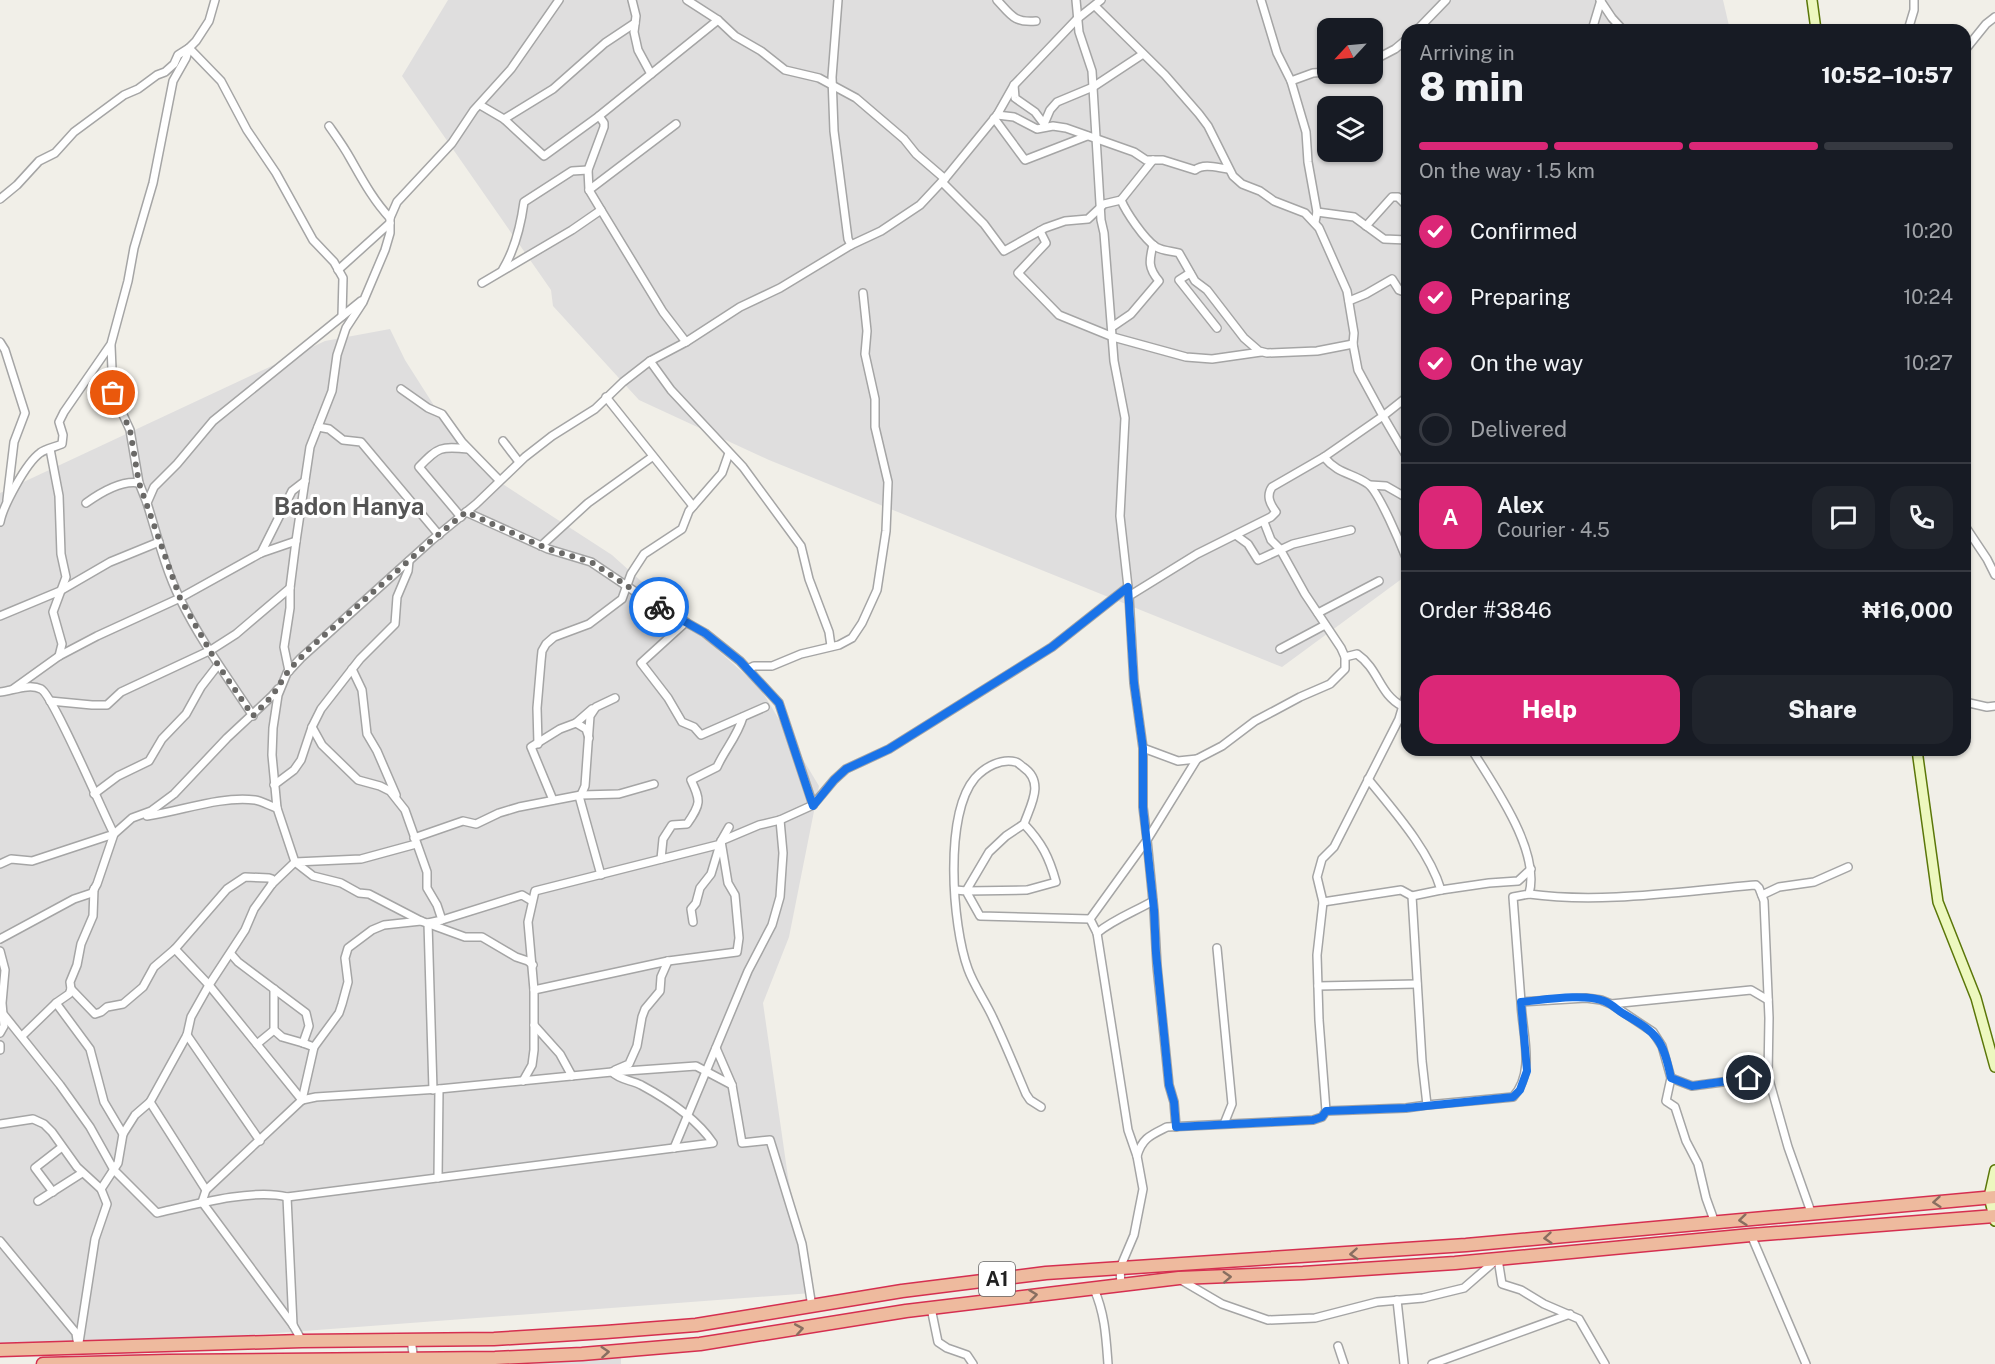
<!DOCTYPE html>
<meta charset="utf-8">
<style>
body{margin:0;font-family:"Public Sans",sans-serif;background:#20242c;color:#f1f3f6;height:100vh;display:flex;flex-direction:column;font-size:22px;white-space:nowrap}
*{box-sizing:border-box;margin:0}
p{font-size:20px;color:#9ea1a6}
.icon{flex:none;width:33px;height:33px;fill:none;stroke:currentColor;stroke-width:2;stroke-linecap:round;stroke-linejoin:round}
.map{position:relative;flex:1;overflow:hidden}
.drawer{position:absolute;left:1401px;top:24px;width:570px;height:732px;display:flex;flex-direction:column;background:#171b24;border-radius:18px;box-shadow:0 2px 4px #0004}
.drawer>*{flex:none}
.needle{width:39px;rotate:244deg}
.controls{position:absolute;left:1317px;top:18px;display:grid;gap:12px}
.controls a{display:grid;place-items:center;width:66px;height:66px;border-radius:12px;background:#171b24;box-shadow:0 2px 4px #0004;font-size:30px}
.pin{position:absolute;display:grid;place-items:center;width:51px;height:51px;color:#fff;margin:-26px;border:3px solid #fff;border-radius:50%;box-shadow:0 2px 6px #0007}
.courier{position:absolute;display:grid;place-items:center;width:60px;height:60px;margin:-30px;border:4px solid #1a73e8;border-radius:50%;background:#fff;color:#222;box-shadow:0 2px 8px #0007}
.summary em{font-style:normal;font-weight:800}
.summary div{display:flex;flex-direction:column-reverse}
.summary{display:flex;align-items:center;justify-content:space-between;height:102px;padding:0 18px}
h1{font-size:39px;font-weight:800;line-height:45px}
.bar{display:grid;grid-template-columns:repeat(4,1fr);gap:9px 6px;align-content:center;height:72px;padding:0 18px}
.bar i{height:8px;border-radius:4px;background:#363941}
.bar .on{background:#db2777}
.bar p{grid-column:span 4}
.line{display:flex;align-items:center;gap:15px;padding:0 18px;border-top:2px solid #363941}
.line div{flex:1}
.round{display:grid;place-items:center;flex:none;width:63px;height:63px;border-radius:18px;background:#20242c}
ol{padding:0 18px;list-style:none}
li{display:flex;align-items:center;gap:18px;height:66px}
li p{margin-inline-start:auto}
li .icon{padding:6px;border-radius:50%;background:#db2777;color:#fff;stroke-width:4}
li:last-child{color:#9ea1a6}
li i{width:33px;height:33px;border:3px solid #363941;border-radius:50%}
.action{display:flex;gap:12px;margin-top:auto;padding:12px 18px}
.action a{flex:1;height:69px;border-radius:18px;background:#db2777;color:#fff;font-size:24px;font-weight:800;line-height:69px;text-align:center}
.action a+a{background:#20242c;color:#f1f3f6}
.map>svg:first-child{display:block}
</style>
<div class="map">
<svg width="1995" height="1364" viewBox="0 0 1995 1364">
<rect width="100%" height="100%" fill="#f1efe8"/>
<g fill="#dfdede" fill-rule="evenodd">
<path d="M448,0H1723L1730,30H1407V575L1282,667L769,460L639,400L553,306L551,290L402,76ZM1328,28H1372V74H1328ZM1328,106H1372V152H1328Z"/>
<path d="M390,329L405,360L454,437L484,472L612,555L760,688L819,786L789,937L763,1003L788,1177L812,1293L115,1345L0,1349V493L325,341Z"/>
<path d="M621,1350V1364H374Z"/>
</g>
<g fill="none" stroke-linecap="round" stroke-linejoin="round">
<g stroke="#a5a5a5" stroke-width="10">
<g id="minor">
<path d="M687,0L718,20L735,36L761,51L785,70L819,78L856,98L904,139L916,154L945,179"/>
<path d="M838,0L832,77L834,131L848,239L851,245"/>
<path d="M997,0C1011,15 1014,23 1036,21"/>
<path d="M1076,0L1079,32L1092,71L1101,220L1104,233L1114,361L1125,418L1120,516L1129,596L1134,683L1143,748V807L1147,840L1090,919L1097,933L1128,1130L1137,1156L1143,1189L1134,1235L1120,1268L1121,1286"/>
<path d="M1261,0L1277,53L1291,81L1306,132L1308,162L1317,212L1315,222"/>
<path d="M1600,0L1612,18L1623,30"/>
<path d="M1095,6L1165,75L1199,114L1208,126L1233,176L1242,184L1260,191L1274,201L1305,213L1319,228L1347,291L1354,333L1353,344L1358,370L1383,416L1324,457C1339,475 1351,472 1368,484C1379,492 1401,545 1407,560"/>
<path d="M1417,30L1446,0"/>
<path d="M1592,30L1601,0"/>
<path d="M1908,30L1914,10V0"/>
<path d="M1965,50L1986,24L1995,17"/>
<path d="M1372,61L1395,49L1407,39"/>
<path d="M651,74L718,20"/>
<path d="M1291,81L1313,73L1328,72"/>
<path d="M1014,85L1015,98L1035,112L1044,124"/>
<path d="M480,105L504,119L544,156L599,116"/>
<path d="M997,115L1014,117L1037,129L1053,126L1066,128L1134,152L1146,160H1163L1195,170C1204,163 1218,168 1228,169"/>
<path d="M994,118L1025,160L1087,136"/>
<path d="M504,119L553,89L605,43L635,23"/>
<path d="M329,126C336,136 344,147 350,158C362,179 373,200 390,218"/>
<path d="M1045,127L1044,124L1050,110L1057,102L1093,87L1143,54"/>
<path d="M942,182L984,224L1004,251L1045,228L1065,221L1088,219L1104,204L1121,200C1126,212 1144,239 1156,247C1163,251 1172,251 1179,253L1195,281L1207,290L1244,338L1259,351L1267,353L1317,351L1353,344"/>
<path d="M589,190L588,170L604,127V123L599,116L651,74L638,50L634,32L636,16L632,0"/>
<path d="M0,199L17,185L39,161L55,153L74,132L124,95L138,89L157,75L165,72L174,64L178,55L189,48L221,81L247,130L276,173L313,240L334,262L343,278L342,316"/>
<path d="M1121,200L1153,160"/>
<path d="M601,210L589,190L676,124"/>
<path d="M1317,212L1354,217L1384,239L1407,240"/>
<path d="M1366,226L1392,197H1398L1407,206"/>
<path d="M1040,231L1046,243L1018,273L1059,315L1113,337L1186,357L1212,359L1261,352"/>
<path d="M503,269C515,249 521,224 524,202L572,171L588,170"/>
<path d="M338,270L390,223"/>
<path d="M1190,273L1179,280L1217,328"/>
<path d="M482,283L572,230L601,210L663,312L686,342"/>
<path d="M1349,301L1366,294L1392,279L1399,290L1407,293"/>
<path d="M1112,327L1131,314L1159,281C1148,268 1149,261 1153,245"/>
<path d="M0,342L5,350L25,413L14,442L7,500"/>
<path d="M111,346L113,393L130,430L139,483L147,503"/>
<path d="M650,361L671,390L743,467L801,546L809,579L829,632L831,646"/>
<path d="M401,389L428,408L442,414L462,442L499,480"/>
<path d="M606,397L693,506"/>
<path d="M1407,397L1383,416L1407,457"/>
<path d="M318,427L329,429L343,440L361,442L439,535"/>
<path d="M503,441L519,462"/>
<path d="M50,449L59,496L61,554L66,577L53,612L62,644L59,656"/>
<path d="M1370,485L1386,486L1407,498"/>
<path d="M86,503C100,493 122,480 139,483"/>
<path d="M466,512L548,549L591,562L652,603L705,633L740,661L779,703L813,805L780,820L759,825L721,841L728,883L735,895L739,938L737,952L668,961L534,990"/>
<path d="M461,517L419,467C438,447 441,446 468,449"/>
<path d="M0,522C3,506 26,463 40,453C45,449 55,447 62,444L63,435L59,422L64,412L111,344L128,281L134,248L153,183L173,81L186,58L189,48L196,41L209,21L215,0"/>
<path d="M1965,526L1987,559L1995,575"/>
<path d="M1237,536L1248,544L1258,560L1293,544L1351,530"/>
<path d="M541,546L588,503L652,457"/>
<path d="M261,553L292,491L305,481"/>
<path d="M1129,596L1197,554L1271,517L1276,512C1270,504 1266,496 1272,487L1324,457"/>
<path d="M1318,613L1379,581"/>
<path d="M0,616L60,591L110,562L159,542"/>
<path d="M686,622L641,663L668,698L682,722L694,727L701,735L765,707"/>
<path d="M1280,649L1325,625"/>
<path d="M1345,657L1357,654C1379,669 1379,694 1402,706"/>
<path d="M352,669L362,690L367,734L377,751L396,795"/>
<path d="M748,669L754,666H772L801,654L839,645L852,638L862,623L877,590L886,531L888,482L875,427V399L865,354L867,331L863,293"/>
<path d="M289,671L284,647L290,608V588L296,541L310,447L332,391L337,355L346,328L363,302L385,250L390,233V218L397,202L452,143L474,110L511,69L559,0"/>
<path d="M13,689L59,656L97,636L180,598L261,553L296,541"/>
<path d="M0,692C12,691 29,683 41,689C53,695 103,813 114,834L32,861L11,859L0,864"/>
<path d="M50,701L92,705H107L121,692L211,650L236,634L290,588"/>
<path d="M1965,702L1987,707L1995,706"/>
<path d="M253,716C228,678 200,640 180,599C165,568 157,535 147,503L154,487L177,464L213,421L361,301"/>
<path d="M576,723L592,709"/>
<path d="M312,727L322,745L358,780L380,786L390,791L405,810L427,872V888L437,905L442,920L428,923"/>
<path d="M538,744L537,708L541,661L542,651L546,644L554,637L589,624L622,599L631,574L644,554L682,529L689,511L722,473L729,453"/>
<path d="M1143,748L1178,761L1197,759"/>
<path d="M1472,750C1494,786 1541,851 1529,894L1513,897L1521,1002L1586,998L1601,1000L1611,1004L1653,1032L1662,1046L1671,1078L1666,1101L1675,1107L1686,1141L1698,1164L1706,1198L1715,1223"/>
<path d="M274,785L294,770L301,760L312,727L321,709L360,659L395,624L397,597L408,571L409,561"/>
<path d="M94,794L118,776L149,761L162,739L186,714L201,687L218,665"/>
<path d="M581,795L585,786L590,716L596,707L615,698"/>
<path d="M579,796L601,875"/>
<path d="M553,800L531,747L560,729L576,723L586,729L589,738"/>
<path d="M813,805L834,780L846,769L889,749L1052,647L1128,587"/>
<path d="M147,816C183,811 218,796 255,800C262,801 270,806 277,808"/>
<path d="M1024,824L1006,836L989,852L966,891L1027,890L1056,882C1049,857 1042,843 1024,824C1031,804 1045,782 1023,767C1022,766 1017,762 1016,762C1001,758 985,767 975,778C944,814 952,925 968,969C974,986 986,1002 993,1018C1005,1043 1015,1068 1026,1094L1030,1100L1041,1107"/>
<path d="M414,838L463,821L476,824L499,813L519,807L581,795L619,794L654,784"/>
<path d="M416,844L361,859L295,862L313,876L341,883L359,893L369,894L421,921L465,937H482L516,957L528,961L533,965"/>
<path d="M661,859L663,839L672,825L687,824C701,804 701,801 691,780L717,767C725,749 737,737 743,717"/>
<path d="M956,890L966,891L980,916L1090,919"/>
<path d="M1441,890L1489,883L1518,881L1531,869"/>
<path d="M1529,894C1602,904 1682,891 1756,885L1759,888L1764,901L1769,1018L1768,1076L1788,1147L1811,1212"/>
<path d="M1762,895L1779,887L1814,882L1848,867"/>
<path d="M1323,902L1401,890L1412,896"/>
<path d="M442,920L522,895L532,901"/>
<path d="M693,922L691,909L696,903L700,888L711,874L721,841L729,827"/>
<path d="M428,923L433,1090"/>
<path d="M1097,933C1114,919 1134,912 1153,901"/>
<path d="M0,939L74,899L92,893L97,884L114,834L132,818L151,811L174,794L227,738L272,696L278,689"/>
<path d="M1217,948L1232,1104L1224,1124"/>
<path d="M175,949L209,985L302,1100"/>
<path d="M0,951L5,970L2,1003L4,1026L0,1033"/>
<path d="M231,954L238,962L306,1013L309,1026L303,1043L314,1047"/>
<path d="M1318,986L1417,984"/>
<path d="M71,989L95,1014L101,1012L107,1007L123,1004L143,987L154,967L175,949L227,889L245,877L269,878L272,879V884"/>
<path d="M56,1003L90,1049L104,1102L123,1134"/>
<path d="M1611,1004L1751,990L1768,1000"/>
<path d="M4,1015L60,1085L90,1127L114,1170L157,1213C192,1205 253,1188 287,1197L713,1143C697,1119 667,1099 641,1085C631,1080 620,1080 612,1072"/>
<path d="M534,1025L560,1054L572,1076"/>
<path d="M274,1030V989"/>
<path d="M187,1035L260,1141"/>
<path d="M22,1036L56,1003L69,994L71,989L70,982L77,965L81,944L93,916L94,889"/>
<path d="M257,1044L274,1030L282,1037L303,1043"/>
<path d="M0,1045V1050"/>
<path d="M716,1048L732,1085L742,1143L770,1140L802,1244L812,1307"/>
<path d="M615,1070L629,1064L637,1046L642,1017L645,1009L660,991L661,977L668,961"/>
<path d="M1671,1078L1692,1086L1768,1076"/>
<path d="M523,1081L532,1065L534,1050V990L528,922L535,891L721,844"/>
<path d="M302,1100L316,1097L439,1089L612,1072L696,1066L732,1085"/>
<path d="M150,1102L206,1190"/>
<path d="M1427,1105L1513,1097C1536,1072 1522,1033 1521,1002"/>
<path d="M1326,1111L1406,1108L1427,1105L1422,1061L1412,896L1441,890C1429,850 1394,811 1368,779"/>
<path d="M0,1124L33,1119L44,1124L52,1132L77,1167L101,1189"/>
<path d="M1176,1127L1174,1102L1169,1085L1157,966L1154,911L1147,840L1197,759L1222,746L1255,721L1274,711L1300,697L1330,684L1345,669V657L1341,648L1305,594L1280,549L1271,540L1264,522"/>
<path d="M674,1148L748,971L772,925L780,897L783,853L780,820"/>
<path d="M1137,1156C1142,1138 1151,1135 1167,1127L1313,1120L1322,1117L1326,1111L1319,1020L1317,955L1323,902L1317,877L1322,859L1334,847L1399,719L1407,692"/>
<path d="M438,1178L439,1089"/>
<path d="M53,1192L35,1168L62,1147"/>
<path d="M287,1197L293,1325"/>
<path d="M38,1201L82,1173"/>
<path d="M202,1202L206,1190L302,1100L314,1047L339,1013L342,1004L348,982L345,958L348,948L372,930L384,925L421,921"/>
<path d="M202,1202L293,1325L302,1341"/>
<path d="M1751,1235L1806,1364"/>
<path d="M0,1241L76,1333L77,1340"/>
<path d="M1498,1259L1502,1284L1521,1290L1544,1304L1579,1319L1605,1364"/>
<path d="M1181,1280L1222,1304L1268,1320L1315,1318L1377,1302L1423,1298L1464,1288L1495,1261"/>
<path d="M1094,1289C1105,1314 1106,1337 1108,1364"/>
<path d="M1397,1300L1404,1364"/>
<path d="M931,1308L938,1342L947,1348L967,1355L973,1364"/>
<path d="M411,1339L414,1361"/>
<path d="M1338,1346L1344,1364"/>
<path d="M78,1349L95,1239L107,1204L101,1189L118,1163L123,1134L135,1115L150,1102L187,1035L191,1017L209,985L245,930L254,909L272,884L295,862L277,808L272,755L273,728L278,695L287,673L301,658L432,540L476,504L525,457L552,436L595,409L623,382L650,361L686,342L740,307L780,288L851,245L881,231L920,205L948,175L997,115L1014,85L1077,19L1101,0"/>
<path d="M1432,1364L1570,1314"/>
</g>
</g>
<g stroke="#5b7709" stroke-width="12">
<g id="secondary">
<path d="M1812,0L1816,30"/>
<path d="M1917,750L1938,902L1976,998L1995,1067"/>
<path d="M1995,1221L1989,1197L1995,1170"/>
</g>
</g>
<g stroke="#d52f50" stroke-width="15">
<g id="trunk">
<path d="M0,1350L302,1341L494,1339L606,1332L696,1325L902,1291L1046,1273L1466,1245L1995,1197"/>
<path d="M43,1364L168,1361L495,1358L582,1354L700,1344L906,1311L1179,1278L1303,1273L1455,1263L1751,1235L1995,1216"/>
</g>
</g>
<use href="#minor" stroke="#fff" stroke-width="7"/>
<use href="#secondary" stroke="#edf8bf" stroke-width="9"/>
<use href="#trunk" stroke="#eeba9e" stroke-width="12"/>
</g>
<defs><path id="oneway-chevron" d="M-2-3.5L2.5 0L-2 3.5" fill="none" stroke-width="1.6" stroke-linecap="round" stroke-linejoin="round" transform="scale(1.5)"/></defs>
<g stroke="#886e60">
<use href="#oneway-chevron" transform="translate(1937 1202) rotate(175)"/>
<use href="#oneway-chevron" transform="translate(1743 1220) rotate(174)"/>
<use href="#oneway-chevron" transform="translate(1548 1238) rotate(175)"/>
<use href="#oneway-chevron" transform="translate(1354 1254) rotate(176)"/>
<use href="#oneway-chevron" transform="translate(1227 1277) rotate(-3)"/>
<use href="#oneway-chevron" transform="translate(1033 1295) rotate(-7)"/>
<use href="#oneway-chevron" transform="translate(799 1329) rotate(-10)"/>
<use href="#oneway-chevron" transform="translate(605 1352) rotate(-4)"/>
</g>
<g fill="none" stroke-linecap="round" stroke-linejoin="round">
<path stroke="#6a6967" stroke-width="6" stroke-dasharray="0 10.8" d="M113,393L130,430L139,483L180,598L218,665L253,716L272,696L289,670L310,648L432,540L466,512L548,549L591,562L659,607"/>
<path stroke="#1a73e8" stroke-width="8" d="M659,607L705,633L740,661L779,703L813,806L834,780L846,769L889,749L1052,647L1128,587L1134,683L1143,748V807L1154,910L1156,953L1169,1085L1174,1102L1176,1127L1313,1120L1322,1117L1326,1111L1406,1108L1513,1097L1520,1090L1527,1071L1521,1002C1544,1000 1583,993 1604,1001C1612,1004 1617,1010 1624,1014C1657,1033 1663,1039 1671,1078L1692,1086L1749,1078"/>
</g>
<g text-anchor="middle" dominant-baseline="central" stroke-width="6" stroke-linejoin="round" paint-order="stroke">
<rect fill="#fff" stroke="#646464" stroke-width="1.5" x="979" y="1262" width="36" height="34" rx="4.5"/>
<g font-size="20" font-weight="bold" fill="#212121">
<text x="997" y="1279">A1</text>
</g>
<g font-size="24" font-weight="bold" fill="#545454" stroke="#fff">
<text x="349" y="506">Badon Hanya</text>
</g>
</g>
</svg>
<div class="controls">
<a><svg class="needle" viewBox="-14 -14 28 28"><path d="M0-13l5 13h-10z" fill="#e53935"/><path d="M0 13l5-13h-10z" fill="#9ea1a6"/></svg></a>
<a><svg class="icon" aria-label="layers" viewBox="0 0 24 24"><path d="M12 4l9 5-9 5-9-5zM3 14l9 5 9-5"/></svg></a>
</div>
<div class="pin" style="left:113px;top:393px;background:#ea580c"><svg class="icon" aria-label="bag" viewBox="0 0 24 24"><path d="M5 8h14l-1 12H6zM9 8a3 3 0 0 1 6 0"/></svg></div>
<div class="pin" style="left:1749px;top:1078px;background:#1f2937"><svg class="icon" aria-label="home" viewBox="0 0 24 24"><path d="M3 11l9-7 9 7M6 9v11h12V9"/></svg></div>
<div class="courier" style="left:659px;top:607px"><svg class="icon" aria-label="bike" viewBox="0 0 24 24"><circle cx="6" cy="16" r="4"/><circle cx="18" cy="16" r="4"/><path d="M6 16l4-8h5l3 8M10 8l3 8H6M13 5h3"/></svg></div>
<section class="drawer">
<div class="summary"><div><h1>8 min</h1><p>Arriving in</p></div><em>10:52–10:57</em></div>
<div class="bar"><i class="on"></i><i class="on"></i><i class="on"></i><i></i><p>On the way · 1.5 km</p></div>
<ol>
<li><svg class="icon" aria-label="check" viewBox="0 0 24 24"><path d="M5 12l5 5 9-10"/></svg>Confirmed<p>10:20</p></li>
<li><svg class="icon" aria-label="check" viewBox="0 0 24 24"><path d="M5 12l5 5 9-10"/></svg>Preparing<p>10:24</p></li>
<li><svg class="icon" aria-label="check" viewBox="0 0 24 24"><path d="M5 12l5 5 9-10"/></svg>On the way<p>10:27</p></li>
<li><i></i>Delivered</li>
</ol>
<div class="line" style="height:108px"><b class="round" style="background:#db2777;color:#fff">A</b><div><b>Alex</b><p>Courier · 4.5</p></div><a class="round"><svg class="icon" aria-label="chat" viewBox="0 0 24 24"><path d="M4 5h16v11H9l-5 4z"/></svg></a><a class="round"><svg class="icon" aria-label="phone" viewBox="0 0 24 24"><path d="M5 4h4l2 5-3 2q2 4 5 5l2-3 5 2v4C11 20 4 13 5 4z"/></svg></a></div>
<div class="line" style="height:78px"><div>Order #3846</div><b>₦16,000</b></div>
<div class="action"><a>Help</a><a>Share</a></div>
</section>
</div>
